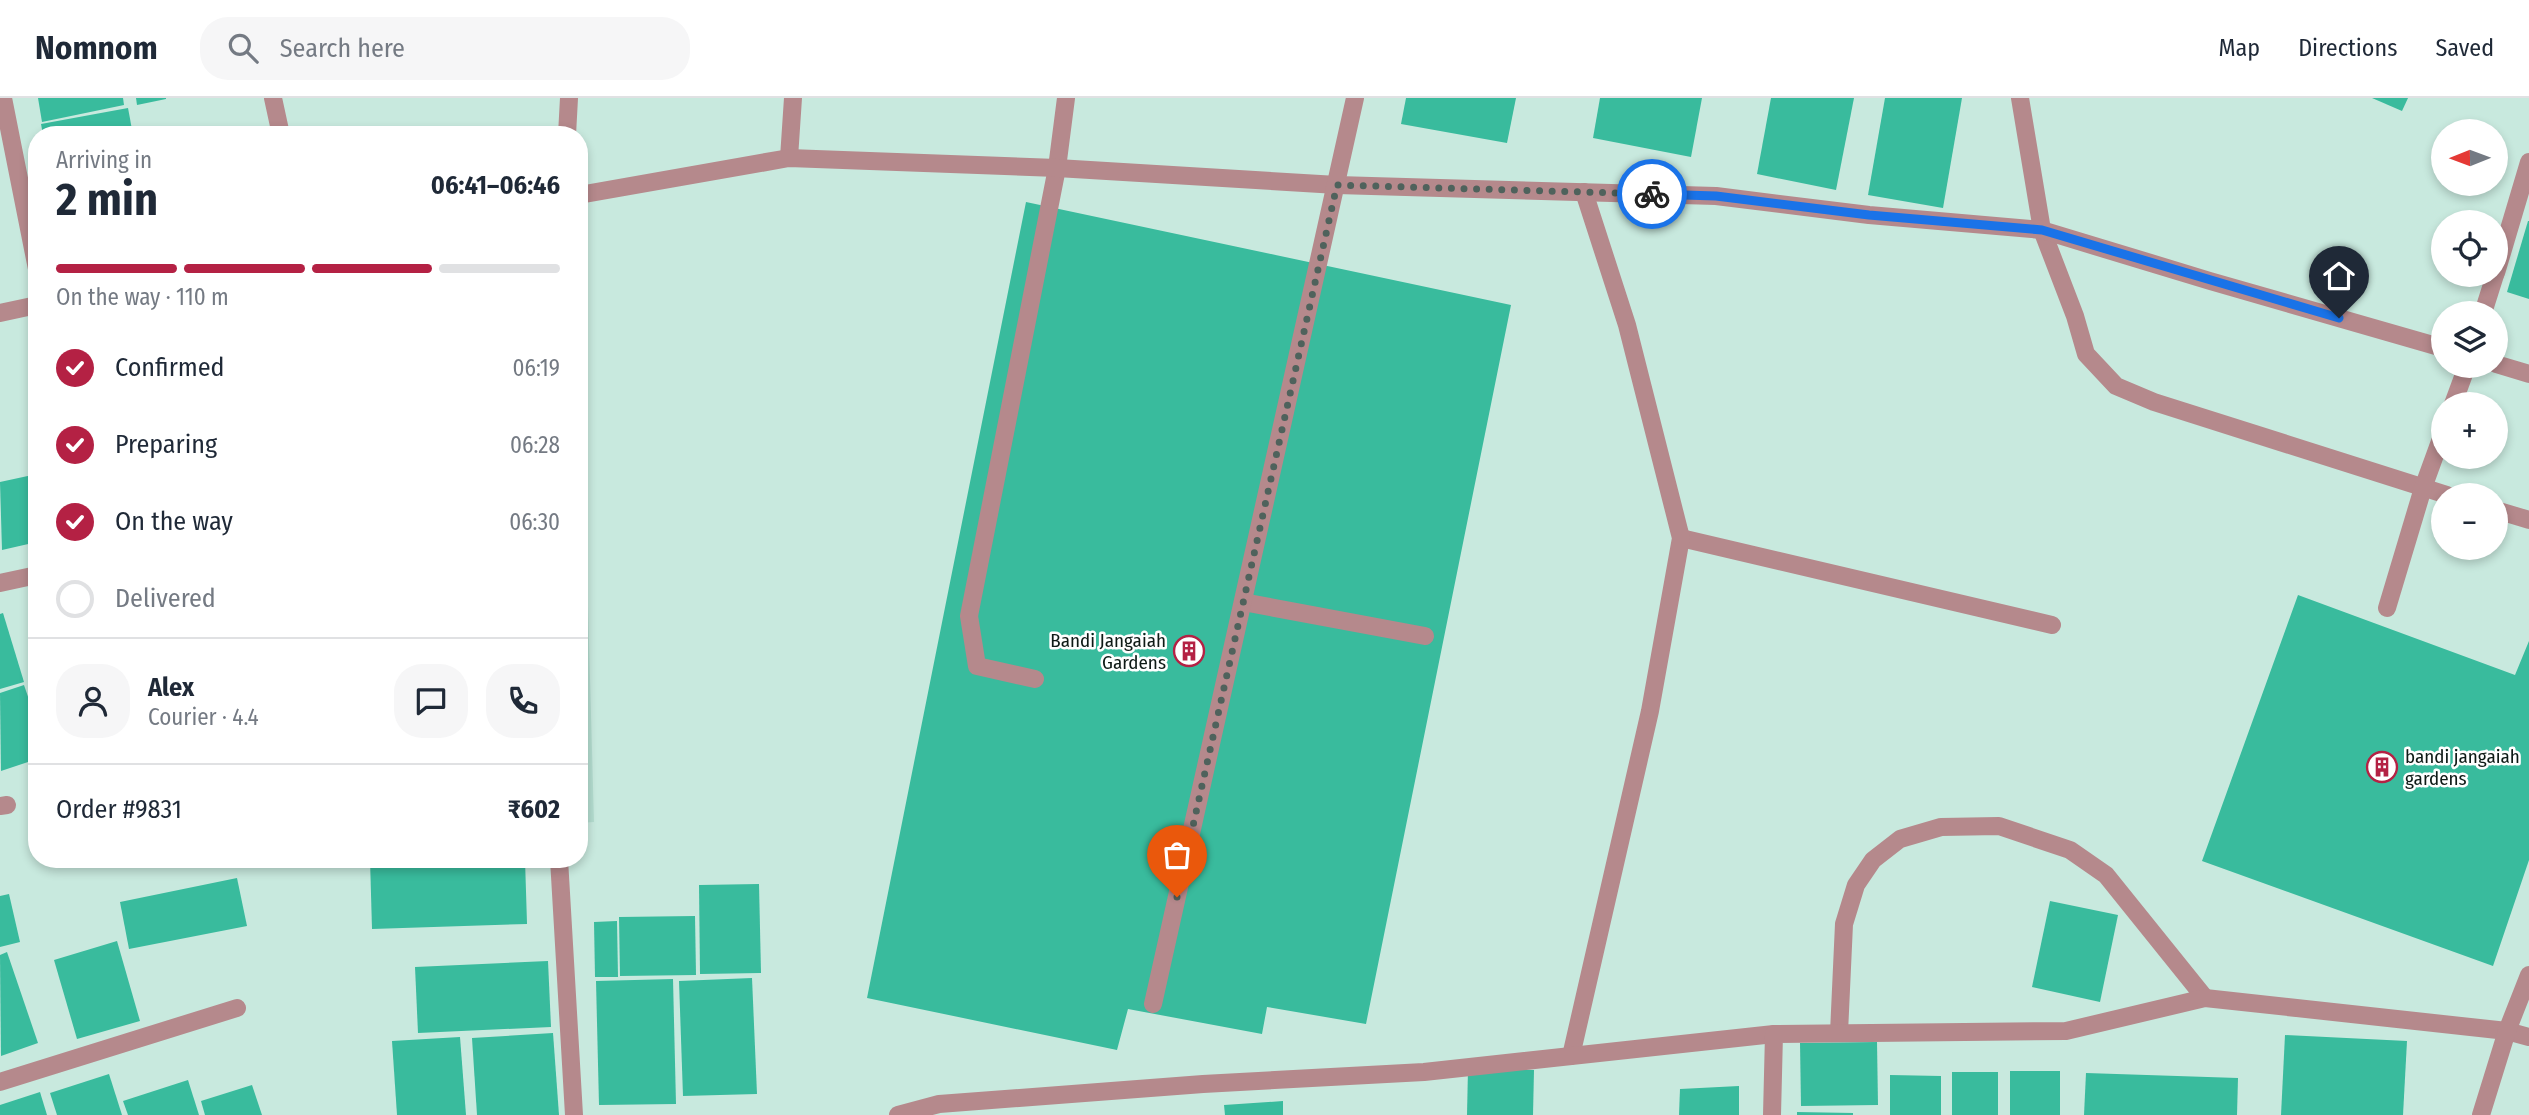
<!DOCTYPE html>
<meta charset="utf-8">
<style>
body{margin:0;font-family:"Fira Sans Condensed",sans-serif;background:#f6f6f7;color:#1f2937;height:100vh;display:flex;flex-direction:column;font-size:26px;white-space:nowrap}
*{box-sizing:border-box;margin:0}
p{font-size:23px;color:#747a83}
.icon{flex:none;width:38px;height:38px;fill:none;stroke:currentColor;stroke-width:2;stroke-linecap:round;stroke-linejoin:round}
.map{position:relative;flex:1;overflow:hidden}
.details{position:absolute;left:28px;top:28px;width:560px;height:742px;display:flex;flex-direction:column;background:#fff;border-radius:28px;box-shadow:0 4px 10px #0003}
.details>*{flex:none}
.needle{width:46px;rotate:269deg}
.tools{position:absolute;left:2431px;top:21px;display:grid;gap:14px}
.tools a{display:grid;place-items:center;width:77px;height:77px;border-radius:50%;background:#fff;box-shadow:0 4px 10px #0003;font-size:35px}
.pin{position:absolute;display:grid;place-items:center;width:60px;height:60px;color:#fff;margin:-72px -30px;border-radius:50% 50% 50% 0;rotate:-45deg;box-shadow:0 0 7px #0007}
.pin .icon{rotate:45deg}
.courier{position:absolute;display:grid;place-items:center;width:70px;height:70px;margin:-35px;border:5px solid #1a73e8;border-radius:50%;background:#fff;color:#222;box-shadow:0 2px 9px #0007}
.summary em{font-style:normal;font-weight:700}
.summary div{display:flex;flex-direction:column-reverse}
.summary{display:flex;align-items:center;justify-content:space-between;height:119px;padding:0 28px}
h1{font-size:46px;font-weight:700;line-height:52px}
.bar{display:grid;grid-template-columns:repeat(4,1fr);gap:10px 7px;align-content:center;height:84px;padding:0 28px}
.bar i{height:9px;border-radius:5px;background:#e0e1e3}
.bar .selected{background:#b42144}
.bar p{grid-column:span 4}
.line{display:flex;align-items:center;gap:18px;padding:0 28px;border-top:2px solid #e0e1e3}
.line div{flex:1}
.round{display:grid;place-items:center;flex:none;width:74px;height:74px;border-radius:28px;background:#f6f6f7}
ol{padding:0 28px;list-style:none}
li{display:flex;align-items:center;gap:21px;height:77px}
li p{margin-inline-start:auto}
li .icon{padding:7px;border-radius:50%;background:#b42144;color:#fff;stroke-width:4}
li:last-child{color:#747a83}
li i{width:38px;height:38px;border:4px solid #e0e1e3;border-radius:50%}
header{display:flex;align-items:center;gap:42px;box-sizing:border-box;height:98px;padding:0 35px;background:#fff;border-bottom:2px solid #e0e1e3}
header strong{font-size:33px}
nav{display:flex;gap:38px;margin-inline-start:auto;font-size:24px}
.search{width:490px;height:63px;background:#f6f6f7;display:flex;align-items:center;gap:18px;box-sizing:border-box;padding:0 24px;border-radius:28px;color:#747a83;font-size:26px}
.map>svg:first-child{display:block}
</style>
<header>
<strong>Nomnom</strong>
<div class="search"><svg class="icon" aria-label="search" viewBox="0 0 24 24"><circle cx="10" cy="10" r="6"/><path d="M15 15l6 6"/></svg>Search here</div>
<nav><a>Map</a><a>Directions</a><a>Saved</a></nav>
</header>
<div class="map">
<svg width="2529" height="1017" viewBox="0 0 2529 1017">
<rect width="100%" height="100%" fill="#c8e9de"/>
<path fill="#b3dccf" d="M579,184L594,724L579,725Z"/>
<g fill="#39bb9d">
<path d="M38,0H123L124,7L42,24Z"/>
<path d="M136,0H166V1L137,7Z"/>
<path d="M1406,0H1516L1507,45L1401,26Z"/>
<path d="M1600,0H1702L1691,59L1593,40Z"/>
<path d="M1771,0H1854L1836,92L1757,76Z"/>
<path d="M1885,0H1962L1943,110L1868,97Z"/>
<path d="M2372,0H2408L2402,13Z"/>
<path d="M128,10L133,37H43L41,26Z"/>
<path d="M1026,104L1511,207L1366,926L1267,909L1262,936L1128,911L1117,952L867,900Z"/>
<path d="M2528,123H2529V201L2507,194Z"/>
<path d="M37,376V444L2,452L0,384Z"/>
<path d="M2298,497L2515,577L2529,543V762L2493,868L2202,763Z"/>
<path d="M3,515L24,584L0,591V516Z"/>
<path d="M24,587L37,625V661L1,673L0,595Z"/>
<path d="M370,761H525L527,826L372,831Z"/>
<path d="M237,780L247,828L129,851L120,804Z"/>
<path d="M759,786L761,875L700,876L699,787Z"/>
<path d="M9,796L20,844L0,849V798Z"/>
<path d="M2050,803L2118,817L2100,904L2032,889Z"/>
<path d="M695,818L696,877L620,878L619,819Z"/>
<path d="M617,823L618,879H595L594,824Z"/>
<path d="M117,843L140,923L77,941L54,862Z"/>
<path d="M7,854L38,945L1,958L0,857Z"/>
<path d="M548,863L551,929L418,935L415,869Z"/>
<path d="M752,880L757,996L683,998L679,883Z"/>
<path d="M673,881L676,1006L599,1007L596,883Z"/>
<path d="M553,935L559,1017H477L472,940Z"/>
<path d="M2285,937L2407,943L2403,1017H2281Z"/>
<path d="M460,939L466,1017H397L392,943Z"/>
<path d="M1877,944L1878,1007L1801,1008L1800,945Z"/>
<path d="M1468,971L1534,972L1533,1017H1467Z"/>
<rect x="2010" y="973" width="50" height="44"/>
<rect x="1952" y="974" width="46" height="43"/>
<path d="M2086,975L2238,980L2237,1017H2084Z"/>
<path d="M109,976L122,1017H57L50,995Z"/>
<path d="M1890,977L1941,978V1017H1890Z"/>
<path d="M188,982L199,1017H128L123,1003Z"/>
<path d="M252,987L262,1017H205L201,1003Z"/>
<path d="M1739,988V1017H1679L1680,991Z"/>
<path d="M40,994L47,1017H0V1007Z"/>
<path d="M1283,1003V1017H1225L1224,1007Z"/>
<path d="M1797,1014L1853,1015V1017H1797Z"/>
</g>
<g fill="none" stroke-linecap="round" stroke-linejoin="round">
<g stroke="#b5898c" stroke-width="18">
<path d="M2042,132L2075,218L2086,256L2116,288L2154,304L2447,397"/>
<path d="M2453,306L2467,268"/>
<path d="M2496,412L2529,422"/>
<path d="M2387,510L2423,390L2443,335"/>
<path d="M1035,581L977,568L969,518L1057,70"/>
</g>
<g stroke="#b5898c" stroke-width="18">
<path d="M3,0L37,171"/>
<path d="M273,0L281,37"/>
<path d="M2020,0L2042,132"/>
<path d="M567,37L569,0"/>
<path d="M789,60L793,0"/>
<path d="M1057,70L1066,0"/>
<path d="M579,97L789,60L1057,70L1337,87L1716,98L1869,117L2042,132L2210,183L2443,250"/>
<path d="M2496,175L2529,64"/>
<path d="M0,215L37,207"/>
<path d="M2483,215L2495,177"/>
<path d="M2496,266L2529,276"/>
<path d="M1681,440L2052,527"/>
<path d="M0,485L37,477"/>
<path d="M1243,504L1425,538"/>
<path d="M0,708L7,707"/>
<path d="M559,761L574,1017"/>
<path d="M1153,906L1355,0"/>
<path d="M1839,935L1844,826L1856,787L1873,762L1900,741L1941,729L1999,728L2070,752L2106,777L2205,900"/>
<path d="M1571,958L1650,613L1681,440L1627,227L1584,94"/>
<path d="M0,984L237,910"/>
<path d="M898,1017L939,1006L1203,986L1424,974L1774,936"/>
<path d="M1772,1017L1774,936L2066,933L2205,900L2507,933L2529,939"/>
<path d="M2481,1017L2507,933L2529,877"/>
</g>
</g>
<g fill="none" stroke-linecap="round" stroke-linejoin="round">
<path stroke="#4f625c" stroke-width="7" stroke-dasharray="0 12.6" d="M1177,799L1337,87L1652,96"/>
<path stroke="#1a73e8" stroke-width="9" d="M1652,96L1716,98L1869,117L2042,132L2339,220"/>
</g>
<defs>
<g id="building-ring" transform="scale(1.575)"><circle r="9.5" fill="#fff" stroke="#b42144" stroke-width="1.5"/><path d="M-4-6H4V6H1V3H-1V6H-4ZM-2.5-4.3h1.7v1.8h-1.7ZM.8-4.3h1.7v1.8H.8ZM-2.5-1h1.7V.8h-1.7ZM.8-1h1.7V.8H.8Z" fill="#b42144"/></g>
</defs>
<g fill-rule="evenodd">
<use href="#building-ring" x="1189" y="553"/>
<use href="#building-ring" x="2382" y="669"/>
</g>
<g text-anchor="middle" dominant-baseline="central" stroke-width="5" stroke-linejoin="round" paint-order="stroke">
<g font-size="19" fill="#0e1a16" stroke="#fff" text-anchor="end">
<text x="1166" y="542">Bandi Jangaiah<tspan x="1166" dy="22">Gardens</tspan></text>
<text x="2405" y="658" text-anchor="start">bandi jangaiah<tspan x="2405" dy="22">gardens</tspan></text>
</g>
</g>
</svg>
<div class="tools">
<a><svg class="needle" viewBox="-14 -14 28 28"><path d="M0-13l5 13h-10z" fill="#e53935"/><path d="M0 13l5-13h-10z" fill="#747a83"/></svg></a>
<a><svg class="icon" aria-label="locate" viewBox="0 0 24 24"><circle cx="12" cy="12" r="6"/><path d="M12 2v4M12 18v4M2 12h4M18 12h4"/></svg></a>
<a><svg class="icon" aria-label="layers" viewBox="0 0 24 24"><path d="M12 4l9 5-9 5-9-5zM3 14l9 5 9-5"/></svg></a>
<a>+</a>
<a>−</a>
</div>
<div class="pin" style="left:1177px;top:799px;background:#ea580c"><svg class="icon" aria-label="bag" viewBox="0 0 24 24"><path d="M5 8h14l-1 12H6zM9 8a3 3 0 0 1 6 0"/></svg></div>
<div class="pin" style="left:2339px;top:220px;background:#1f2937"><svg class="icon" aria-label="home" viewBox="0 0 24 24"><path d="M3 11l9-7 9 7M6 9v11h12V9"/></svg></div>
<div class="courier" style="left:1652px;top:96px"><svg class="icon" aria-label="bike" viewBox="0 0 24 24"><circle cx="6" cy="16" r="4"/><circle cx="18" cy="16" r="4"/><path d="M6 16l4-8h5l3 8M10 8l3 8H6M13 5h3"/></svg></div>
<section class="details">
<div class="summary"><div><h1>2 min</h1><p>Arriving in</p></div><em>06:41–06:46</em></div>
<div class="bar"><i class="selected"></i><i class="selected"></i><i class="selected"></i><i></i><p>On the way · 110 m</p></div>
<ol>
<li><svg class="icon" aria-label="check" viewBox="0 0 24 24"><path d="M5 12l5 5 9-10"/></svg>Confirmed<p>06:19</p></li>
<li><svg class="icon" aria-label="check" viewBox="0 0 24 24"><path d="M5 12l5 5 9-10"/></svg>Preparing<p>06:28</p></li>
<li><svg class="icon" aria-label="check" viewBox="0 0 24 24"><path d="M5 12l5 5 9-10"/></svg>On the way<p>06:30</p></li>
<li><i></i>Delivered</li>
</ol>
<div class="line" style="height:126px"><a class="round"><svg class="icon" aria-label="person" viewBox="0 0 24 24"><circle cx="12" cy="8" r="4"/><path d="M4 21q1-7 8-7t8 7"/></svg></a><div><b>Alex</b><p>Courier · 4.4</p></div><a class="round"><svg class="icon" aria-label="chat" viewBox="0 0 24 24"><path d="M4 5h16v11H9l-5 4z"/></svg></a><a class="round"><svg class="icon" aria-label="phone" viewBox="0 0 24 24"><path d="M5 4h4l2 5-3 2q2 4 5 5l2-3 5 2v4C11 20 4 13 5 4z"/></svg></a></div>
<div class="line" style="height:91px"><div>Order #9831</div><b>₹602</b></div>
</section>
</div>
